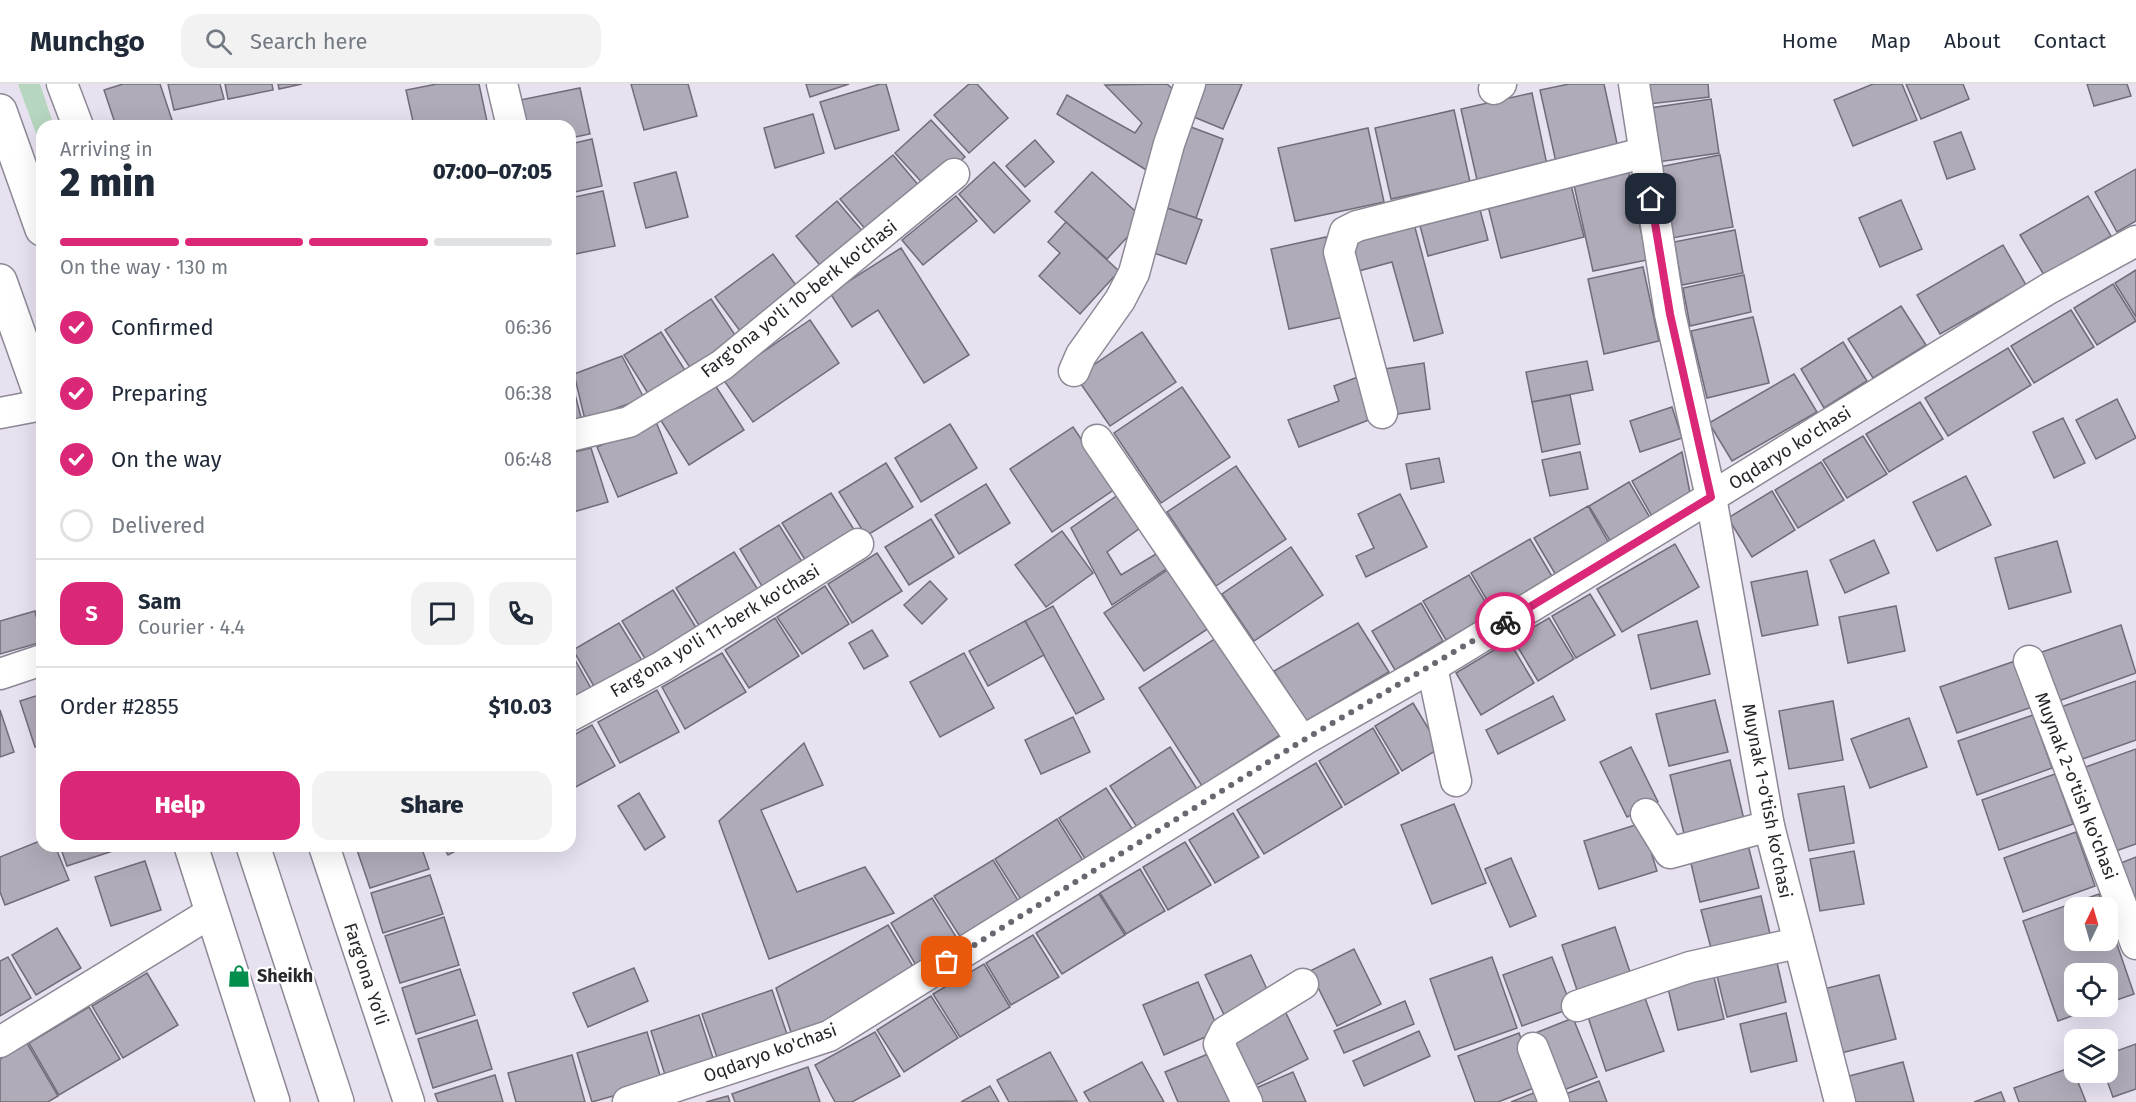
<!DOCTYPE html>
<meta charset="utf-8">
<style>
body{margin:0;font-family:"Fira Sans",sans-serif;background:#f2f2f3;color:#1f2937;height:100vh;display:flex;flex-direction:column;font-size:22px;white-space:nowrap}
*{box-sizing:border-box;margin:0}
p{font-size:20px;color:#747a83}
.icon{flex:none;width:33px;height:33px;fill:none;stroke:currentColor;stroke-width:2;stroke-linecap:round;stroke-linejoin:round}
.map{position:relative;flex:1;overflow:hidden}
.sheet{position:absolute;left:36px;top:36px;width:540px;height:732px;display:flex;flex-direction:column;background:#fff;border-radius:18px;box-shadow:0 6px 24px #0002}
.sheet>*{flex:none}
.needle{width:39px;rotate:5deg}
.buttons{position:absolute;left:2064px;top:813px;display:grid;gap:12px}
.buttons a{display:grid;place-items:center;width:54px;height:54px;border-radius:12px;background:#fff;box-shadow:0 6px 24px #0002;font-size:30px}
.pin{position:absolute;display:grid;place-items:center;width:51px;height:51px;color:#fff;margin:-26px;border-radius:12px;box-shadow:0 3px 9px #0006}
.courier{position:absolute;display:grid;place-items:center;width:60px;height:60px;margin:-30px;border:4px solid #db2777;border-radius:50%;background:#fff;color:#222;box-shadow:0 2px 8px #0007}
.headline em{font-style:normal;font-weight:800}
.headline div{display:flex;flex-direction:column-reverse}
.headline{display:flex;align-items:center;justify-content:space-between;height:102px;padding:0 24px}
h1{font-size:39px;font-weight:800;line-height:45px}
.bar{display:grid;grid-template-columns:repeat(4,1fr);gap:9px 6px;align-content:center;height:72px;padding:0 24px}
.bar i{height:8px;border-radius:4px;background:#e0e1e3}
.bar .current{background:#db2777}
.bar p{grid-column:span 4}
.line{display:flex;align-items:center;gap:15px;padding:0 24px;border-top:2px solid #e0e1e3}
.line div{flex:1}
.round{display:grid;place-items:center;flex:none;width:63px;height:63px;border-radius:18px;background:#f2f2f3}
ol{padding:0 24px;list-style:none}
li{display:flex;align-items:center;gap:18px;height:66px}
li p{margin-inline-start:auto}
li .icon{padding:6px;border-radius:50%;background:#db2777;color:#fff;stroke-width:4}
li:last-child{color:#747a83}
li i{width:33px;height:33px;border:3px solid #e0e1e3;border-radius:50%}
.primary-button{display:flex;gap:12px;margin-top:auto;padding:12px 24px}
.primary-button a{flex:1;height:69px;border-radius:18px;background:#db2777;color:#fff;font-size:24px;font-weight:800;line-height:69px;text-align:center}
.primary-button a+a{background:#f2f2f3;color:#1f2937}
header{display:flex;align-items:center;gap:36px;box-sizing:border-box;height:84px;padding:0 30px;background:#fff;border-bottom:2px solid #e0e1e3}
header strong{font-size:28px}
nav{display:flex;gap:33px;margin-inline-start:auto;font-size:21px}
.search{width:420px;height:54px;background:#f2f2f3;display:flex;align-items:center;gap:15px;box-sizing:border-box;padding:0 21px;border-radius:18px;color:#747a83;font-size:22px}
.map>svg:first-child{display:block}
</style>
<header>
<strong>Munchgo</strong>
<div class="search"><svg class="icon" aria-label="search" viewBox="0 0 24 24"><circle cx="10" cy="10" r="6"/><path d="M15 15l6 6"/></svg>Search here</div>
<nav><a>Home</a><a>Map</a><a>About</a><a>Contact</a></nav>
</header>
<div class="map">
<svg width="2136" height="1018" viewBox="0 0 2136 1018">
<rect width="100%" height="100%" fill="#e7e1f0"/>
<path fill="#b6d6bf" d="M18,0H40L54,42H42V66Z"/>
<g fill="#b0abb8" stroke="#726c79" stroke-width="1.5">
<path d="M123,0H160L174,42H116L104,6Z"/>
<path d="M168,0H220L224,15L174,26Z"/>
<path d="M225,0H272L273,6L228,15Z"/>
<path d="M278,0H302L279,5Z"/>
<path d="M437,0H479L488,42H414L406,6Z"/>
<path d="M631,0H688L697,32L644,46Z"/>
<path d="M806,0H849L810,13Z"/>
<path d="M880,0H886L899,46L835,65L820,18Z"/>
<path d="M969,0H977L1008,34L969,69L934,31Z"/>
<path d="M1167,0L1179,11L1151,89L1057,30L1067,11L1135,49L1142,39L1105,1Z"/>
<path d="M1202,0H1242L1223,45L1189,31Z"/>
<path d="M1569,0H1604L1618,64L1556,78L1540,6Z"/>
<path d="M1649,0H1708L1709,13L1649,20Z"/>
<path d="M1873,0H1902L1917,36L1853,62L1834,16Z"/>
<path d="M1906,0H1963L1969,15L1921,35Z"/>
<path d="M2087,0H2127L2131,12L2094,22Z"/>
<path d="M580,4L590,50L570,54V42H525L520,16Z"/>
<path d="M1532,9L1547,81L1477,96L1461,25Z"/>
<path d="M1711,15L1719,69L1658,78L1650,24Z"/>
<path d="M1454,26L1470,98L1391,115L1375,44Z"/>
<path d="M813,30L824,69L775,84L764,44Z"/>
<path d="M931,36L965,73L928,105L895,69Z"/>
<path d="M1191,43L1223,55L1196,134L1164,123Z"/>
<path d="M1368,44L1384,118L1295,137L1278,64Z"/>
<path d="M1961,48L1975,85L1947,95L1934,58Z"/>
<path d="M592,55L602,102L570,109V60Z"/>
<path d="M1035,56L1054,78L1025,103L1006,82Z"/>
<path d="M893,71L925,109L872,153L840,115Z"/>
<path d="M1720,71L1733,143L1672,154L1659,83Z"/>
<path d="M994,78L1030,117L994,149L959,110Z"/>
<path d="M1627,80L1647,176L1593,187L1572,92Z"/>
<path d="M2136,85V137L2117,148L2095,108Z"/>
<path d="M676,88L688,133L646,144L634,99Z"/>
<path d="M1092,88L1144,135L1107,175L1055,128Z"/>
<path d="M1569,93L1584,153L1501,174L1486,114Z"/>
<path d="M603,107L615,162L570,171V114Z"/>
<path d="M956,112L977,137L923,181L902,156Z"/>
<path d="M2088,112L2111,152L2044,191L2020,151Z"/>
<path d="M1901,116L1922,165L1880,183L1859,134Z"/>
<path d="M837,117L869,155L827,190L796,152Z"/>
<path d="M1478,118L1488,156L1428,172L1418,134Z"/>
<path d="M1164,123L1202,136L1186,180L1148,167Z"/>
<path d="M1413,136L1443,249L1414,257L1392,178L1355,188L1346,154Z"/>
<path d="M1066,138L1119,187L1080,230L1039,192L1060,169L1048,158Z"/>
<path d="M1735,146L1743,189L1682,201L1674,158Z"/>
<path d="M1326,153L1344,233L1289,245L1271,165Z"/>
<path d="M2003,161L2026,201L1940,250L1917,211Z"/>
<path d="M901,164L969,271L924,299L878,226L852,243L830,209Z"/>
<path d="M773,170L801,208L743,251L715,213Z"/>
<path d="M1643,183L1659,257L1604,270L1588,195Z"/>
<path d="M2136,186V233L2115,199Z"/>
<path d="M1744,191L1751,228L1690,242L1683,204Z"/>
<path d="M2113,200L2136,237L2097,261L2074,224Z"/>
<path d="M711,215L737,254L691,285L665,246Z"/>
<path d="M1901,222L1926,261L1873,294L1848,255Z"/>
<path d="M2071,226L2094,263L2034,299L2011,262Z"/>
<path d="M1753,233L1769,299L1707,314L1691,247Z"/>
<path d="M810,236L839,279L753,338L723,295Z"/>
<path d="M661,248L686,288L649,311L624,271Z"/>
<path d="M1142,248L1176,298L1110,342L1076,293Z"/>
<path d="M1843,258L1867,297L1824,324L1801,285Z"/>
<path d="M2008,264L2031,301L1948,352L1925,314Z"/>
<path d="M622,272L644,314L585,336L574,290Z"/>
<path d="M1587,277L1593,306L1532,318L1526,288Z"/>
<path d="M1424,279L1430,325L1392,331L1385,285Z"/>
<path d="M1794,290L1817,328L1732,377L1709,339Z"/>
<path d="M570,291L582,337L570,341Z"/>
<path d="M1363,291L1379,332L1299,363L1288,336L1339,317L1334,302Z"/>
<path d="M715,301L744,346L689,381L660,335Z"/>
<path d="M1182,303L1230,373L1161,419L1114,349Z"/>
<path d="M1570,311L1580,360L1542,368L1532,318Z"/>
<path d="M2117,315L2136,354L2096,375L2076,336Z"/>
<path d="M1920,318L1943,355L1889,388L1866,350Z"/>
<path d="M1672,323L1682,354L1640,368L1630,337Z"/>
<path d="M2063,334L2085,379L2054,394L2033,348Z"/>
<path d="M656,338L677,389L618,413L597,363Z"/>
<path d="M950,340L977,384L921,418L895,374Z"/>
<path d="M1073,343L1115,405L1052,448L1010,385Z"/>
<path d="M1863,352L1887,390L1847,414L1823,376Z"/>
<path d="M591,364L608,418L570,429V369Z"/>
<path d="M1580,368L1588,405L1550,412L1542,376Z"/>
<path d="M1682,368L1691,414L1654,436L1632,397Z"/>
<path d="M1439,374L1444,398L1411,405L1406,380Z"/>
<path d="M1821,378L1844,416L1798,444L1775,406Z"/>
<path d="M886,379L913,423L866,452L839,408Z"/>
<path d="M1236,382L1286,455L1216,502L1167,428Z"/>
<path d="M1966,392L1991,441L1937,467L1913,418Z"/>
<path d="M1629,398L1652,437L1612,460L1589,422Z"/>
<path d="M986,400L1010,439L959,470L935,431Z"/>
<path d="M1125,406L1147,439L1107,468L1121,491L1161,467L1171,482L1112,521L1071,444Z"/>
<path d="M1772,407L1795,446L1752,473L1728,434Z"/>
<path d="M831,409L858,452L809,482L782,439Z"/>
<path d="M1400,410L1427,463L1366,493L1356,472L1374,464L1358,430Z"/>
<path d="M1588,422L1610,461L1557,493L1534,454Z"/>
<path d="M931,435L954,473L909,501L885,463Z"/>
<path d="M779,441L806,484L766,509L740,465Z"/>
<path d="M1062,447L1093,489L1046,523L1015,481Z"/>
<path d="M1530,455L1553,494L1494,528L1471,489Z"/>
<path d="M1874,456L1889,489L1845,509L1830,476Z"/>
<path d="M2057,457L2071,508L2009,525L1995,474Z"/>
<path d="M1675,460L1699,503L1622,548L1597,505Z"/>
<path d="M1291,463L1323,511L1254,557L1222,510Z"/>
<path d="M734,468L762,512L703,548L676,504Z"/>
<path d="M877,469L902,507L852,539L828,500Z"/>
<path d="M1169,485L1209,544L1144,587L1104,529Z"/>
<path d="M1807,487L1818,541L1762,552L1751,498Z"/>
<path d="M1469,491L1492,529L1446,556L1423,517Z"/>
<path d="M930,497L947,515L922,540L904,521Z"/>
<path d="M825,502L849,540L802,570L777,533Z"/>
<path d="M673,506L700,550L649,581L622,537Z"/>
<path d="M1590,510L1615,551L1576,574L1552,532Z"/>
<path d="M1421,519L1443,557L1395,586L1372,547Z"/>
<path d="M1053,522L1104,615L1076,630L1025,537Z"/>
<path d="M1896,522L1905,567L1848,579L1839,533Z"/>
<path d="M35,527L42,558L0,570V537Z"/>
<path d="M775,534L799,572L749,604L725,566Z"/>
<path d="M1549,534L1574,575L1538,597L1513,555Z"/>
<path d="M1025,537L1044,571L988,602L969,567Z"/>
<path d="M1697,537L1710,590L1651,605L1638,551Z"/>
<path d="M619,539L646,583L599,611L573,566Z"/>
<path d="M1358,539L1389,588L1306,637L1274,587Z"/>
<path d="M2121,541L2136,589L2056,618L2039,569Z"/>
<path d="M872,546L888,572L864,585L849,559Z"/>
<path d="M1216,554L1280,651L1202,702L1139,604Z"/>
<path d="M1509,557L1534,599L1481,631L1456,589Z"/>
<path d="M570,567L596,613L570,626Z"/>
<path d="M722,569L746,608L685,645L662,603Z"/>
<path d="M964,569L994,624L940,653L910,598Z"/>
<path d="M2015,577L2032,623L1957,649L1940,603Z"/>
<path d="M2136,597V656L2077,677L2058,624Z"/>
<path d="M657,606L679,648L620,679L598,638Z"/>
<path d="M42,610V660L35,663L20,617Z"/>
<path d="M1553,612L1565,636L1498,670L1486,646Z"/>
<path d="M1715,616L1728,668L1669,682L1656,630Z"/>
<path d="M1833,617L1843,676L1789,685L1779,627Z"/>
<path d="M1413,619L1440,664L1402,687L1375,642Z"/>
<path d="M0,626L14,668L0,673Z"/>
<path d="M2033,631L2052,684L1977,711L1958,657Z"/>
<path d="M1073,633L1090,668L1041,690L1025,656Z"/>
<path d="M1909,634L1927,683L1870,704L1851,655Z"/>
<path d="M592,641L615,682L570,706V653Z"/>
<path d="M1373,644L1399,689L1345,721L1319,677Z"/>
<path d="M804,659L823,701L761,726L797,808L865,783L894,829L769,875L719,737Z"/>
<path d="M1170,663L1197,705L1137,743L1110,702Z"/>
<path d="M1631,663L1658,718L1627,733L1600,678Z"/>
<path d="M2136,665V760L2110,769L2080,685Z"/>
<path d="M1730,676L1745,740L1685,754L1670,691Z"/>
<path d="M1316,679L1342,723L1264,770L1237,726Z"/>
<path d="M2055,690L2073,740L1999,766L1982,716Z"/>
<path d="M1844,702L1854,759L1809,767L1798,710Z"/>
<path d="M1106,704L1133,746L1086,776L1059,734Z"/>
<path d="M639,709L665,753L645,766L618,722Z"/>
<path d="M1454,720L1486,799L1432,820L1401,741Z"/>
<path d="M1233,729L1259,773L1215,799L1189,756Z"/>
<path d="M1057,735L1084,778L1022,817L995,775Z"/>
<path d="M1642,739L1657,787L1599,805L1584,757Z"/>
<path d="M2076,748L2095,802L2023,828L2004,774Z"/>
<path d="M42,756V762H55L69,796L5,821L0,808V773Z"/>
<path d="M1185,758L1211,801L1168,826L1143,783Z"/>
<path d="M1748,761L1759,804L1700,818L1690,775Z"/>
<path d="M60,762H128L67,782Z"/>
<path d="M421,762L429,785L370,804L356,763Z"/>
<path d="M443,762H465L448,771Z"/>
<path d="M1854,767L1864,820L1820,827L1810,775Z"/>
<path d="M2136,773V838L2116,781Z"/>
<path d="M1511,774L1536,832L1510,843L1485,785Z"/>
<path d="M993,776L1019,818L961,854L934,812Z"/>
<path d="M145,777L161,826L111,842L95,793Z"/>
<path d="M1140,785L1165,827L1126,850L1100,809Z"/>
<path d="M430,791L443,830L383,849L371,809Z"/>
<path d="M1099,810L1125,851L1062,890L1036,849Z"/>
<path d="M2099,810L2104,824H2074V856H2108V834L2134,910L2108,919V890H2074V922H2099L2058,937L2023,837Z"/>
<path d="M1761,812L1771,854L1712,868L1701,826Z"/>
<path d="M932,814L958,856L917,883L891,839Z"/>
<path d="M444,833L459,881L400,899L385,852Z"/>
<path d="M888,841L914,884L827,941L793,954L776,904Z"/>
<path d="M1615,843L1632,894L1579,912L1562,861Z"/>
<path d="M57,844L81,884L36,911L12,871Z"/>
<path d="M1033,851L1059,893L1011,921L986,879Z"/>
<path d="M1354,865L1381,920L1337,942L1310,887Z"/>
<path d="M1251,871L1272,916L1227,937L1205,891Z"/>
<path d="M8,873L31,914L0,932V877Z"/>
<path d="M1492,873L1517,944L1455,966L1430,895Z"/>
<path d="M1552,873L1572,924L1522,942L1503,891Z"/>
<path d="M1776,874L1786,918L1727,933L1716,888Z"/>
<path d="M984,880L1010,923L960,953L933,910Z"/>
<path d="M634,884L648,917L588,943L573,909Z"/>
<path d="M460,885L475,931L416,950L402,904Z"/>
<path d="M147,889L178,941L123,974L92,922Z"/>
<path d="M1713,889L1724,935L1678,946L1667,900Z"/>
<path d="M1879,891L1896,955L1841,969L1824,905Z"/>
<path d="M1198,898L1219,947L1164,971L1143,921Z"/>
<path d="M772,906L789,956L719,979L702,930Z"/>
<path d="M931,912L958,954L904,988L877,946Z"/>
<path d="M1645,914L1664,967L1606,987L1588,933Z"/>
<path d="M1405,917L1414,940L1344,969L1334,947Z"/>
<path d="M89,923L120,975L59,1011L29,959Z"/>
<path d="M1285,927L1308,975L1254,1002L1230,954Z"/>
<path d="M1786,929L1797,977L1751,988L1740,940Z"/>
<path d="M699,931L715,980L667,997L651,947Z"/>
<path d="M1573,934L1597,993L1556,1009L1533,950Z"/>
<path d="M477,936L492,985L433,1004L418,955Z"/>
<path d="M1419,947L1430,972L1364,1002L1353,977Z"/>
<path d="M647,948L662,998L592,1018L577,969Z"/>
<path d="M875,948L900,992L852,1018H835L815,981Z"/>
<path d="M1519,949L1539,1002L1498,1018H1475L1458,972Z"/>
<path d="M27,959L58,1012L48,1018H0V975Z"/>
<path d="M2136,960V1005L2113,1013L2104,988H2108V970Z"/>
<path d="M1215,967L1237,1018H1178L1165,988Z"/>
<path d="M1050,968L1077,1017L1009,1018L997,996Z"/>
<path d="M572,971L585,1018H516L508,989Z"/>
<path d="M1142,978L1164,1018H1090L1084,1008Z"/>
<path d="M1903,978L1914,1018H1852L1845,993Z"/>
<path d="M808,983L820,1018H735L732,1010Z"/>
<path d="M2072,983L2086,1018H2019L2014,1004Z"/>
<path d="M1293,988L1306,1018H1260L1254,1005Z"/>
<path d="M495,991L503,1018H438L435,1010Z"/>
<path d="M1599,997L1607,1018H1560L1558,1013Z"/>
<path d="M990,1002L999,1018H961Z"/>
<path d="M1541,1006L1546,1018H1511Z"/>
<path d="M2001,1008L2005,1018H1974Z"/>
<path d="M728,1012L730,1018H706Z"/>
</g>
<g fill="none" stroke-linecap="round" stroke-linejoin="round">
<g stroke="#8d8895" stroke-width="33">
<g id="minor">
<path d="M62,0L78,42"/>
<path d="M502,0L512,42"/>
<path d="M1634,0L1670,230L1711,413L1769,742L1840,1018"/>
<path d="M1494,5L1501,0"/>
<path d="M1074,287L1081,271L1120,216L1134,189L1169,60L1190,0"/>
<path d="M0,329L42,321"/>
<path d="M1382,329L1339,168L1345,148L1357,142L1643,69"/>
<path d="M570,352L629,338L722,281L954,90"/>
<path d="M1097,356L1302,657"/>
<path d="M2029,577L2136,860"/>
<path d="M1432,583L1456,697"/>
<path d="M0,590L42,576"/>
<path d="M570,632L661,583L858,460"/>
<path d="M1646,730L1670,769L1769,742"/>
<path d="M324,762L409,1018"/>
<path d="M1577,922L1690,883L1797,859"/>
<path d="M0,958L212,828"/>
<path d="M1533,964L1554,1018"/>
<path d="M628,1018L829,952L1302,657L1432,583L1711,413L2048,205L2136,157"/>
<path d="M1247,1018L1219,960L1225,948L1303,900"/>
</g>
</g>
<g stroke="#8d8895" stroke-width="36">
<g id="major">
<path d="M0,27L42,145"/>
<path d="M0,197L42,315"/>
<path d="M191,762L273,1018"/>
<path d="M253,762L337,1018"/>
</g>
</g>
<use href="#minor" stroke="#fff" stroke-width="30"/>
<use href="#major" stroke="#fff" stroke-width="33"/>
</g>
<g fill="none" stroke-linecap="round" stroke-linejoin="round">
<path stroke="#6b6770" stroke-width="6" stroke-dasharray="0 10.8" d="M947,878L1302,657L1505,538"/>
<path stroke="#db2777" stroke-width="8" d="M1505,538L1711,413L1670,230L1651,115"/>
</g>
<defs>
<g id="shop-bare" transform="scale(1.8)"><path d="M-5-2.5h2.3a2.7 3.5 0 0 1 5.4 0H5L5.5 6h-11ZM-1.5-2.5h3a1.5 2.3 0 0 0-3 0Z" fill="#028e4d" stroke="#fff" stroke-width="2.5" paint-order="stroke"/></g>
</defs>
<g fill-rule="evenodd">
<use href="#shop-bare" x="239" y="892"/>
</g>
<g text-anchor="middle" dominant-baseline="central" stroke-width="4.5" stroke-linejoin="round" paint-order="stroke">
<g font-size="18" fill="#28262b" stroke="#fff">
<text transform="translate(799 215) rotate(-38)">Farg'ona yo'li 10-berk ko'chasi</text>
<text transform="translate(1790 364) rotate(-32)">Oqdaryo ko'chasi</text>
<text transform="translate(715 547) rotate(-31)">Farg'ona yo'li 11-berk ko'chasi</text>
<text transform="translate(2076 702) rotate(69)">Muynak 2-o'tish ko'chasi</text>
<text transform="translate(1767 717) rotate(79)">Muynak 1-o'tish ko'chasi</text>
<text transform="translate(366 890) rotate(72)">Farg'ona Yo'li</text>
<text transform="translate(770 969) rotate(-20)">Oqdaryo ko'chasi</text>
</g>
<g font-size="18" font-weight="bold" fill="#28262b" stroke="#fff" text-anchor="start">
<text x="257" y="892">Sheikh</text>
</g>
</g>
</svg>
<div class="buttons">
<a><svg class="needle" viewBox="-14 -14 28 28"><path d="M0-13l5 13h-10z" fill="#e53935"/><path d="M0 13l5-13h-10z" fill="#747a83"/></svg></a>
<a><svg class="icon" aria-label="locate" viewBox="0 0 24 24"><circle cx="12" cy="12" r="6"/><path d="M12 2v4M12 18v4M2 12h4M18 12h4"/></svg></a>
<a><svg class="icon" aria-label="layers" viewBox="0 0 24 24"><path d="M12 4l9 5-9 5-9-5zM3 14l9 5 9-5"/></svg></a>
</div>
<div class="pin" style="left:947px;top:878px;background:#ea580c"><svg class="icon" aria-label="bag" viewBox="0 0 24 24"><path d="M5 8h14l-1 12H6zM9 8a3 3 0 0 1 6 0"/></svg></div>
<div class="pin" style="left:1651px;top:115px;background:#1f2937"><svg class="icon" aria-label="home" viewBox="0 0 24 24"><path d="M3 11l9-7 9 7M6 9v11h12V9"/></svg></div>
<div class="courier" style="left:1505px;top:538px"><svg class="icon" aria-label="bike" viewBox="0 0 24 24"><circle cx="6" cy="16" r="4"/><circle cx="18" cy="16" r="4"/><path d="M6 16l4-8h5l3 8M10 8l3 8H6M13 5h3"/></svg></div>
<section class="sheet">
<div class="headline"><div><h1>2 min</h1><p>Arriving in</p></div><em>07:00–07:05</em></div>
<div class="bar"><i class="current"></i><i class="current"></i><i class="current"></i><i></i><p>On the way · 130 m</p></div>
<ol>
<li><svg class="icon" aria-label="check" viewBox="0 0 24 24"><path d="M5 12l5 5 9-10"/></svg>Confirmed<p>06:36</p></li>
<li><svg class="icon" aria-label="check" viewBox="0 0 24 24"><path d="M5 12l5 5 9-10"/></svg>Preparing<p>06:38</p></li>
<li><svg class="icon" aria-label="check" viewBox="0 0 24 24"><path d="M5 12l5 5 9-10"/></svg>On the way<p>06:48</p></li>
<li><i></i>Delivered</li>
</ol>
<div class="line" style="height:108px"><b class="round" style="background:#db2777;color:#fff">S</b><div><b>Sam</b><p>Courier · 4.4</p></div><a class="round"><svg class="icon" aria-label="chat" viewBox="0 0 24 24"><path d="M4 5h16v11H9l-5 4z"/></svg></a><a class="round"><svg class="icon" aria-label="phone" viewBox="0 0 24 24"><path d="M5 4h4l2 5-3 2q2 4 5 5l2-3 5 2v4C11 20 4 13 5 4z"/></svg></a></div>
<div class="line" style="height:78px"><div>Order #2855</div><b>$10.03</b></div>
<div class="primary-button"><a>Help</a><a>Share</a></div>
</section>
</div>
